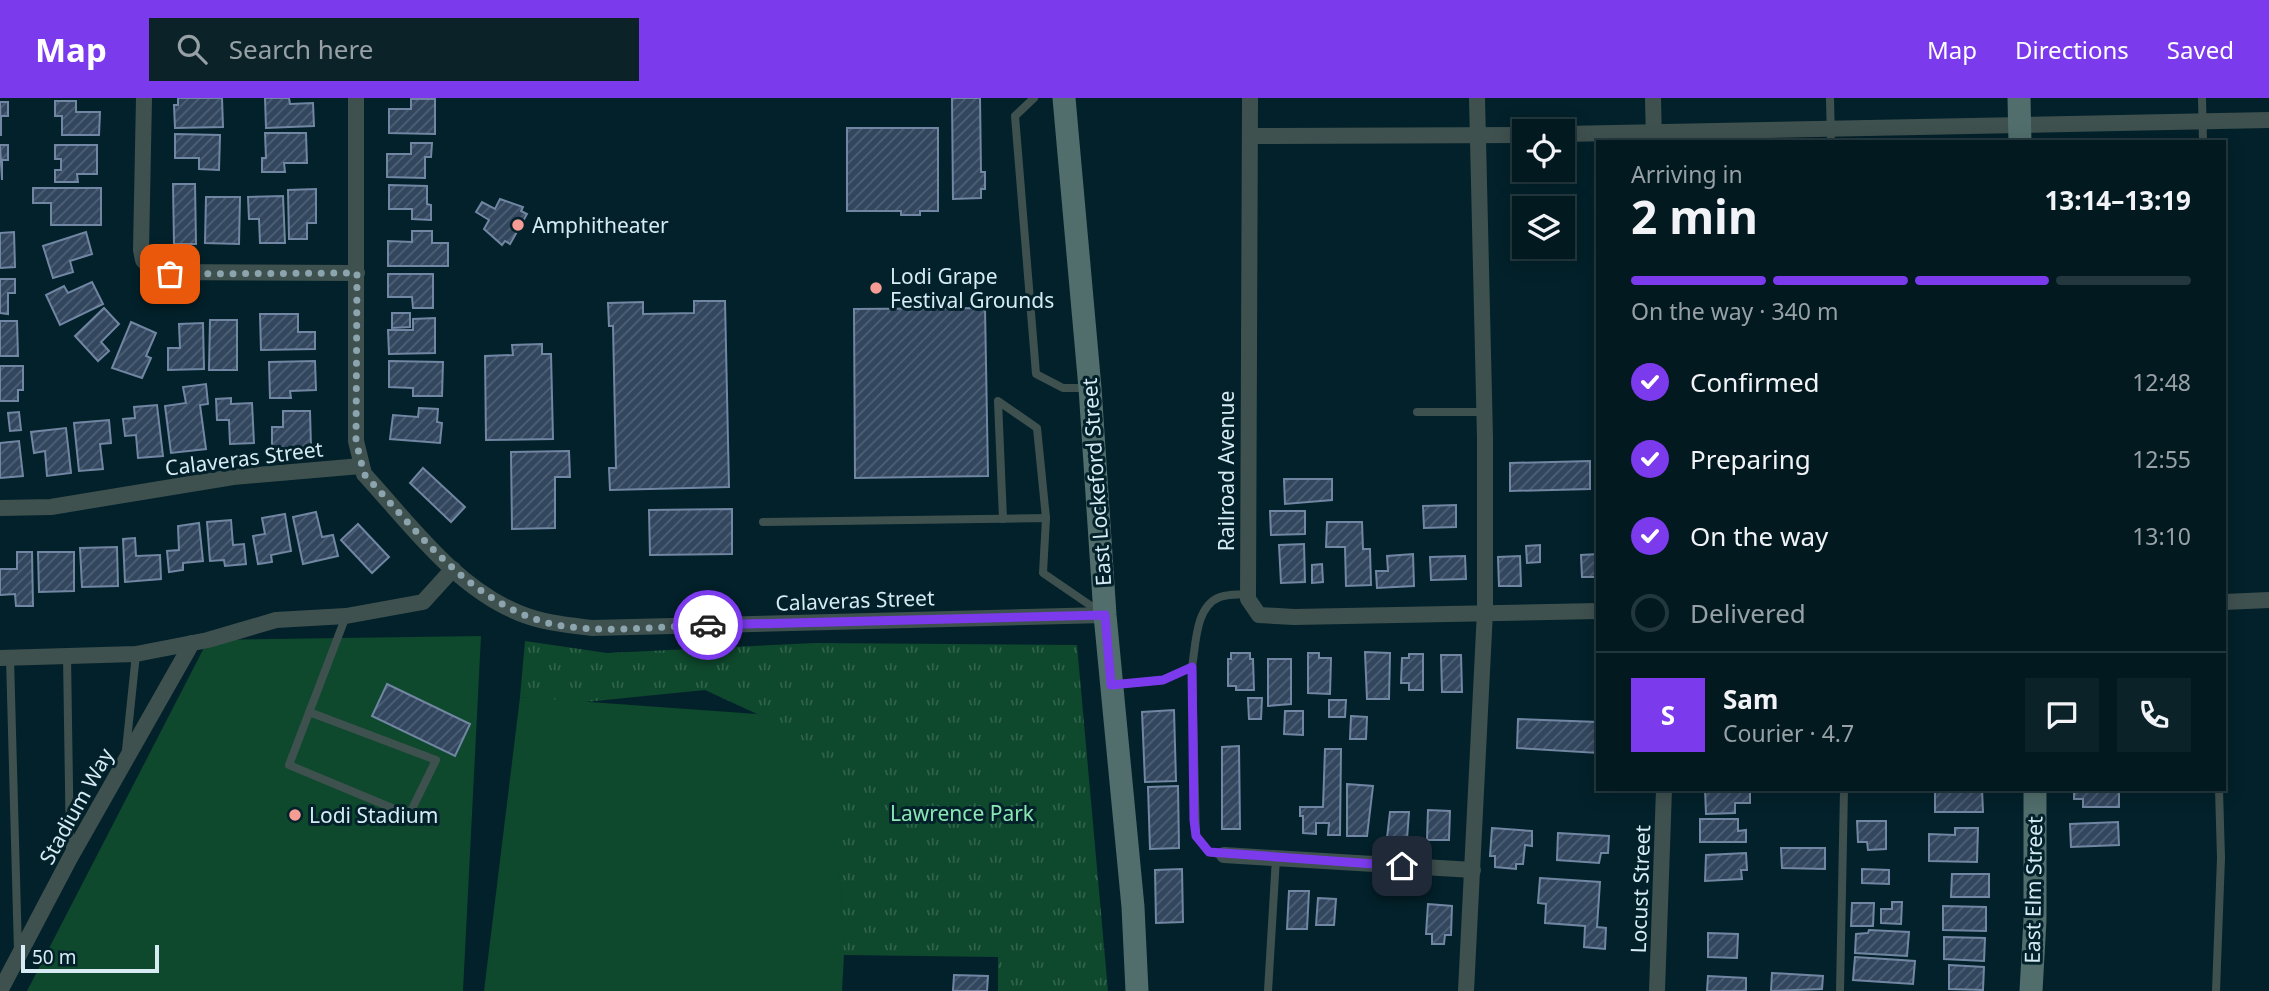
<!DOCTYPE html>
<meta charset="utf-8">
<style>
body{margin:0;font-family:"Noto Sans",sans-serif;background:#0c2229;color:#f1f3f6;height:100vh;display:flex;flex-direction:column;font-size:26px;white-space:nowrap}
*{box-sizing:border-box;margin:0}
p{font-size:23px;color:#96a0a5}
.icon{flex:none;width:38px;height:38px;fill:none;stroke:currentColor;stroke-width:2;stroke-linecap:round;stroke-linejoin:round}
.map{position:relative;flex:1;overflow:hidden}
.panel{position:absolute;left:1596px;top:42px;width:630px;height:651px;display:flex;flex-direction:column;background:#021920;border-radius:0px;box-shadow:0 4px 18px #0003,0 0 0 2px #23383e}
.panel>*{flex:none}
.fabs{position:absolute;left:1512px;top:21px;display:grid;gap:14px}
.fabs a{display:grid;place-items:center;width:63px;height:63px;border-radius:0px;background:#021920;box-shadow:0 4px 18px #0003,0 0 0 2px #23383e;font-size:35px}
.scale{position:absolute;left:21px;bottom:18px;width:138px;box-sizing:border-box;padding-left:7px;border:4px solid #d6ebf3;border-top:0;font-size:19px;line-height:24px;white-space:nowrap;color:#d6ebf3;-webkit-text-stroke:5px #03212a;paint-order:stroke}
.pin{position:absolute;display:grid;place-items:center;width:60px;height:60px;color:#fff;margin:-30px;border-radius:14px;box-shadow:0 4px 10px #0006}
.courier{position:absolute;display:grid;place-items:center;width:70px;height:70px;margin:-35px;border:5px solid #7c3aed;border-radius:50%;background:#fff;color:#222;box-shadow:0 2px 9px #0007}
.overview em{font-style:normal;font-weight:700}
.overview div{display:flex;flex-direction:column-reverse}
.overview{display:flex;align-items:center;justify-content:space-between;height:119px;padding:0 35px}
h1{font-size:46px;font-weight:700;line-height:52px}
.bar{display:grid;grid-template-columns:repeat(4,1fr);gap:10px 7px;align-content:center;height:84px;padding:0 35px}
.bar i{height:9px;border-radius:5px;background:#23383e}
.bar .current{background:#7c3aed}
.bar p{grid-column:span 4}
.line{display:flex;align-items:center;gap:18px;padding:0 35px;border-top:2px solid #23383e}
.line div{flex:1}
.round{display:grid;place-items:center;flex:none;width:74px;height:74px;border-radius:0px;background:#0c2229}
ol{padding:0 35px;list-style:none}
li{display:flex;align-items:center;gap:21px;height:77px}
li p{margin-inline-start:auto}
li .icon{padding:7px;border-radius:50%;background:#7c3aed;color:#fff;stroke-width:4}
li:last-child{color:#96a0a5}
li i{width:38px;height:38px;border:4px solid #23383e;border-radius:50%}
header{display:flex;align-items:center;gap:42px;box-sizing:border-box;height:98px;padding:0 35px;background:#7c3aed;color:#fff}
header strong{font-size:33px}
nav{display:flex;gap:38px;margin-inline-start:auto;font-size:24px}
.search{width:490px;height:63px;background:#0c2229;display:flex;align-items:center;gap:18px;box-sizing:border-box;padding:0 24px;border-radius:0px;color:#96a0a5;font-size:26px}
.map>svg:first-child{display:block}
</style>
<header>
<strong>Map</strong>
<div class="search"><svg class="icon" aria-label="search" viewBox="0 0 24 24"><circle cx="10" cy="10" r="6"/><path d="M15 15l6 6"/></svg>Search here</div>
<nav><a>Map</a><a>Directions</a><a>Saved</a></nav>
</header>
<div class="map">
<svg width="2269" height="893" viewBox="0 0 2269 893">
<defs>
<pattern id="park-tufts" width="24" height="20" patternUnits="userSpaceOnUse" patternTransform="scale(1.75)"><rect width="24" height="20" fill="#0e482d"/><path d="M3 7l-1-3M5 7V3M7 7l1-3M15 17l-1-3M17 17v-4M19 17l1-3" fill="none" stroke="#30634c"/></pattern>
<pattern id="building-hatch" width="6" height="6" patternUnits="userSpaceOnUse" patternTransform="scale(1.75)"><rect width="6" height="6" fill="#32465e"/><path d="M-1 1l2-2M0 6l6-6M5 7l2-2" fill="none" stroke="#4f6176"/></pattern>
</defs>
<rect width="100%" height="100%" fill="#03212a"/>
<path fill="url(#park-tufts)" d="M525,543L607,555L815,545L1077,547L1108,893H998V859L844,857L838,825L830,676L757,616L705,592L565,606L520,599Z"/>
<g fill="#0e482d">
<path d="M481,538L463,893H27L208,542Z"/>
<path d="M520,599L757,616L833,669L844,857L842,893H484Z"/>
</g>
<g fill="url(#building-hatch)" stroke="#7186a2" stroke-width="2">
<path d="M178,0H222L223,29L175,30L174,7H178Z"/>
<path d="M265,0H289L290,6L313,5L314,28L266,30Z"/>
<path d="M952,0H980L981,74H985V91H981V100L953,101Z"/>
<path d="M411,1H435V36L389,35V11H411Z"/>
<path d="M55,3H76V14H100L99,37H62V18H55Z"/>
<path d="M0,4H8V18H1V38Z"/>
<path d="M847,30H938V113H920V117H901V113H847Z"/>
<path d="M265,35H306L307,65H284L285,74H262V60H266Z"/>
<path d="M175,36L220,37L219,72L199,71V60H175Z"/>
<path d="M411,45H432L431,59H425V80L387,79V56H411Z"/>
<path d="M0,47H8V62H2V82Z"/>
<path d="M55,47H97V76H77L78,84H55V72H61V61H55Z"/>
<path d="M173,86H195L196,146H174Z"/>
<path d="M389,87L427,88V106L431,107V122L412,121V111H389Z"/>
<path d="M33,90H101V127H51V105H33Z"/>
<path d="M316,91V125H307V141H289L288,92Z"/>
<path d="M283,98L285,145H260L259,121H249L248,99Z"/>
<path d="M206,99H240L239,146L205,145Z"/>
<path d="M500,101L523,109L521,113L527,116L510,146L505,143L502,147L484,131L489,122L476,114L482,104L495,111Z"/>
<path d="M412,133H432V145H448V168H388V143L412,144Z"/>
<path d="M14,134L15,169L0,170V135Z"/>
<path d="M86,134L92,156L70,163L73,174L53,180L43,148Z"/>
<path d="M388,176H433V210H413L412,199H388Z"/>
<path d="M0,181H15V195H8V216L0,215Z"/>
<path d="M92,184L103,206L60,227L46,197L64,188L68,195Z"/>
<path d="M694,203H725L729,389L610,392L609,370H616L613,228H609L608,205L643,204V216L694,215Z"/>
<path d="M104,210L119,226L101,244L109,253L98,263L75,238Z"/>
<path d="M985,210L988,378L855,380L854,211Z"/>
<path d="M392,215H410V229L392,230Z"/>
<path d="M260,216H298V234H315V251L261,252Z"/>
<path d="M435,220V255L389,256L388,232H413V221Z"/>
<path d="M210,222H237V272H209Z"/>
<path d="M0,223H17L18,258H0Z"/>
<path d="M131,224L156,235L146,258L151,260L142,280L112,270Z"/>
<path d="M203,225L204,271L168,272V250H180L179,226Z"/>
<path d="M542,246V256H551L553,341L486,342L485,258L513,257L512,247Z"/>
<path d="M315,263L316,292L290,293L291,300H270L269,264Z"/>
<path d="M389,263L443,264L442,298H413V290L389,289Z"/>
<path d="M0,268H23V292H18V303H0Z"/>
<path d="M206,286L208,306L200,307L206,351L171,355L165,308L186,305L183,289Z"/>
<path d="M231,300V306L252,305L254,345L230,346L229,322H217L216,301Z"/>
<path d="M157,307L163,358L138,360L136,337L125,338L123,321L135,320L134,309Z"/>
<path d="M419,310L438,311L437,324L442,325L440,345L390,341L393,317L418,319Z"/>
<path d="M283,313H310L311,349L272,350V329H283Z"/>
<path d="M19,314L21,332L10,333L8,315Z"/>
<path d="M109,322L111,345L100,346L103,371L79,373L74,325Z"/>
<path d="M66,330L71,375L47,378L45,353L34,355L31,334Z"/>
<path d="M19,343L23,378L0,380V345Z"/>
<path d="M569,353L570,379H555V430L512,431L511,354Z"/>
<path d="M1590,363V391L1510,393V365Z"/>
<path d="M423,370L465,409L451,424L410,385Z"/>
<path d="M1284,381H1332V402L1285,406Z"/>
<path d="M1456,407V429L1424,430L1423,408Z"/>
<path d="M732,411V456L650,457L649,412Z"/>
<path d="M1270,413H1305V436L1271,437Z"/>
<path d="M316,414L322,439L333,437L338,458L303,466L293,419Z"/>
<path d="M285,416L291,453L271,457L272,464L258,466L253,438L265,436L262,420Z"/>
<path d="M231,422L233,447L244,446L246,466L225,468L224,462L210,463L207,424Z"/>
<path d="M1327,424H1362L1363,451H1370L1371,487L1346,488L1345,449H1326Z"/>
<path d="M199,425L203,463L183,465V472L169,474L167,453L179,452L178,428Z"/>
<path d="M358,426L389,459L372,475L341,442Z"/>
<path d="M135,440L136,458L160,457L161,481L125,484L123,441Z"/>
<path d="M1304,446L1305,484L1281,485L1279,447Z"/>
<path d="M1540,447V464L1527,465L1526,448Z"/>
<path d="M117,449L118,488L82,489L80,450Z"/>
<path d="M17,454H32L33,508H16L15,496L0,497V471H17Z"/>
<path d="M38,454H74V493L39,494Z"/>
<path d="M1413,456L1414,488L1377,490L1376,473H1388L1387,458Z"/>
<path d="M1598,456V479H1582L1581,457Z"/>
<path d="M1465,458L1466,481L1431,482L1430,459Z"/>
<path d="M1520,458L1521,488H1499L1498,459Z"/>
<path d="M1322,466L1323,484L1312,485V467Z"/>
<path d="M1365,554L1390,555L1389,601H1367Z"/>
<path d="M1231,555H1250V561H1253L1254,592H1236V588H1228V561H1231Z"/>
<path d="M1308,555H1319V560H1331L1330,596L1308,595Z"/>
<path d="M1409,556H1423V592H1409V585H1401L1402,560H1409Z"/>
<path d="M1441,557H1461L1462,594H1442Z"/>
<path d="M1268,561H1291V606L1268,608Z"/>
<path d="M387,586L470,626L455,658L372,618Z"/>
<path d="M1248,600H1262L1261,621H1249Z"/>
<path d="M1329,602H1346L1345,619H1329Z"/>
<path d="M1174,612L1176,683L1145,684L1142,614Z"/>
<path d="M1285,613H1303V637L1284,636Z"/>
<path d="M1351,618L1367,619L1366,641H1350Z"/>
<path d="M1518,621L1598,624V655L1517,650Z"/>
<path d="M1239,648L1240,731H1222V649Z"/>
<path d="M1325,651H1341L1340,737H1328L1329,725H1316V736L1303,735V718H1300V709H1323Z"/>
<path d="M1347,686L1373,688L1367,738H1347Z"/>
<path d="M1178,688L1179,750L1150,751L1148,689Z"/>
<path d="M1705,691H1750V705H1735V715L1706,716Z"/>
<path d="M1935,691H1982L1983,714H1935Z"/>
<path d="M2074,691H2119V709H2083V701H2074Z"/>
<path d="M1428,712L1450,713L1449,742H1427Z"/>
<path d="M1390,714H1409L1407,741L1387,740Z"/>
<path d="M1700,721H1738V733L1746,732V744H1700Z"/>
<path d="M1857,723H1886V751L1868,752L1867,744H1858Z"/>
<path d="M2118,724L2119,747L2071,749L2070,726Z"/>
<path d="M1492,730L1532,733V748L1525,747L1523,766H1516V771L1495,769V758H1490Z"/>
<path d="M1955,730H1978L1977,764L1929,763V736L1955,737Z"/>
<path d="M1558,735L1609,738L1608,755H1601L1599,765L1557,762Z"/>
<path d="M1781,750H1825V771L1782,770Z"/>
<path d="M1746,755L1747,772H1741L1742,781L1705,783L1706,757Z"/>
<path d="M1182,771L1183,824L1156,825L1155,772Z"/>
<path d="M1862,771L1889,772V786L1862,785Z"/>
<path d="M1952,776H1989V799H1951Z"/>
<path d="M1540,780L1600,784L1597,829L1606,830L1605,851L1584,849L1585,828L1545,825L1546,806L1538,805Z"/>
<path d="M1289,793H1309L1307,831H1287Z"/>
<path d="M1318,800L1336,801L1334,827H1316Z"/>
<path d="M1892,804H1902L1901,826L1881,825V811H1892Z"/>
<path d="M1852,805H1874L1873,828H1851Z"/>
<path d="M1428,806L1452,808L1451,837H1445L1444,846H1432V836H1426Z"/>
<path d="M1943,808L1986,809V833L1943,832Z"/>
<path d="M1869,832L1909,834L1907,858L1855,855L1856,836L1868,835Z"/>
<path d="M1708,835L1738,836L1737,860L1708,859Z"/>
<path d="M1944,839L1985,840L1984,863L1944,861Z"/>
<path d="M1855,859L1915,863L1913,886L1853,882Z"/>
<path d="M1949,867L1984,869L1983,892L1949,891Z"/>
<path d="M1772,875L1823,878L1822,891L1771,893Z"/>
<path d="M954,877L988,878L987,893H953Z"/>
<path d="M1708,878L1746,880V893H1707Z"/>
</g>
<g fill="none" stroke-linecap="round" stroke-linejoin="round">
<g stroke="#3f514f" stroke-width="8">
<path d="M1034,0L1015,18L1036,276L1063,290H1087"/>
<path d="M1830,0L1831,44"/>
<path d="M2202,0L2203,44"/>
<path d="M1417,314H1485"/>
<path d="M1003,421L998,303L1037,330L1046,420"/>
<path d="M763,424L1046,420L1043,475L1100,514"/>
<path d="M67,558L70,754"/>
<path d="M10,560L18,853"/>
<path d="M1192,569L1196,738L1209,754L1224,757"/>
<path d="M1113,587L1163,582L1192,569C1196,547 1195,508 1220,499C1228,496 1239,497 1248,496"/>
<path d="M309,614L436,662L409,717L289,667L346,518"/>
<path d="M126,652L136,556"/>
<path d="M1268,893L1276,760"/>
<path d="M1840,893L1844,691"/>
<path d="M2216,893L2221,760L2219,691"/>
</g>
<g stroke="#3f514f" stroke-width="16">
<path d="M144,0L141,152L143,162L154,174L357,175"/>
<path d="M356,0V343L364,376C409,425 455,489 519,515C543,525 567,527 592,530L1105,517"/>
<path d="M1250,0L1248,501L1259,517L1294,519L1598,513"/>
<path d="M1653,0L1654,44"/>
<path d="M1563,36L2269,22"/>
<path d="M1250,38L1524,37"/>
<path d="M0,410L51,409L233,379L361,368"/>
<path d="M2224,504L2269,502"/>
<path d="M0,560L136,556L208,542L276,522L346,518L423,504L453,471"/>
<path d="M1224,757L1473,772"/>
<path d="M0,893L70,760L192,545"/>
<path d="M1466,893L1485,513V340L1477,0"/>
<path d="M1657,893L1664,691"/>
</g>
<g stroke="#516e6c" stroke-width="23">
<path d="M1064,0L1090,290L1105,517L1133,809L1137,893"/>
<path d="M2019,0L2020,44"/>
<path d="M2031,893L2035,822V691"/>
</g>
</g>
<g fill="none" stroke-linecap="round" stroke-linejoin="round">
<path stroke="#8ca4ad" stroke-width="7" stroke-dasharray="0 12.6" d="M170,176L357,175L356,343L364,376C417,433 469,504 548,525C598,537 657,528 708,527"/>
<path stroke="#7c3aed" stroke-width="9" d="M708,527L1105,517L1111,587L1163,582L1192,569L1194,722L1196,738L1209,754L1402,768"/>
</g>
<g fill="#f59c95" stroke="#03212a" stroke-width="2.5">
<circle cx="518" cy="127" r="7"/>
<circle cx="876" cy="190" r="7"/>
<circle cx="295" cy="717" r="7"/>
</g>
<g text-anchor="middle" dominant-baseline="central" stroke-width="6" stroke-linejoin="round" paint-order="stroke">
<g font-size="21" fill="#d6ebf3" stroke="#03212a" text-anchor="start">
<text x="532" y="127">Amphitheater</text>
<text x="890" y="178">Lodi Grape<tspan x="890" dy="24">Festival Grounds</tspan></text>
<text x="309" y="717">Lodi Stadium</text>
</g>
<g font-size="21" fill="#d6ebf3" stroke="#03212a">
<text transform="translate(244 360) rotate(-7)">Calaveras Street</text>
<text transform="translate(1226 373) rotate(-90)">Railroad Avenue</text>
<text transform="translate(1096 384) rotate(-94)">East Lockeford Street</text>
<text transform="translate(855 502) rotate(-2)">Calaveras Street</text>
<text transform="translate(76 708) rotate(-61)">Stadium Way</text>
<text transform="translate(1640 791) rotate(-88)">Locust Street</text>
<text transform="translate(2033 792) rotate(-89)">East Elm Street</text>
</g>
<g font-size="21" fill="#8be6b4" stroke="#03212a">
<text x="962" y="715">Lawrence Park</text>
</g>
</g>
</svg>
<div class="fabs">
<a><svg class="icon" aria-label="locate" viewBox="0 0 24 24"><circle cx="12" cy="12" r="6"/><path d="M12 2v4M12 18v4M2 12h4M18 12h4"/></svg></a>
<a><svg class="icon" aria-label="layers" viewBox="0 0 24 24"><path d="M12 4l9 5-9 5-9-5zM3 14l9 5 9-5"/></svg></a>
</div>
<div class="scale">50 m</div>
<div class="pin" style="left:170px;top:176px;background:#ea580c"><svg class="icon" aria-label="bag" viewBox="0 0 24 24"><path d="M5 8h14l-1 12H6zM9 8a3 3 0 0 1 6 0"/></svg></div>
<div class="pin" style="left:1402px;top:768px;background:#1f2937"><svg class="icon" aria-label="home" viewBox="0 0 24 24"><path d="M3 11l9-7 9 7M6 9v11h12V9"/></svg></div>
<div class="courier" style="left:708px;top:527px"><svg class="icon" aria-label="car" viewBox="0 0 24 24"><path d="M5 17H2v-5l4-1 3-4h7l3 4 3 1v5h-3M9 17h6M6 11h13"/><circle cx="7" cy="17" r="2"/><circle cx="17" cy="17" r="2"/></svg></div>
<section class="panel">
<div class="overview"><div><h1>2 min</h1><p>Arriving in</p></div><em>13:14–13:19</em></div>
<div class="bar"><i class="current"></i><i class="current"></i><i class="current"></i><i></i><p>On the way · 340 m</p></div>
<ol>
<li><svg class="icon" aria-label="check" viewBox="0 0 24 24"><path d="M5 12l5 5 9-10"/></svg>Confirmed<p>12:48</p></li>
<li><svg class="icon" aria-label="check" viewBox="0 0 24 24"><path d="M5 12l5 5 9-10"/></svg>Preparing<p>12:55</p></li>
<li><svg class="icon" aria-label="check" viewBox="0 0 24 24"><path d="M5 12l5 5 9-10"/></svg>On the way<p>13:10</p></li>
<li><i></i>Delivered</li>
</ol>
<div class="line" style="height:126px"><b class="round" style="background:#7c3aed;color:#fff">S</b><div><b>Sam</b><p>Courier · 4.7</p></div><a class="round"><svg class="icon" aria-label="chat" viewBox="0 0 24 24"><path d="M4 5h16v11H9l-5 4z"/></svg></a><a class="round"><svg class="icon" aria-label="phone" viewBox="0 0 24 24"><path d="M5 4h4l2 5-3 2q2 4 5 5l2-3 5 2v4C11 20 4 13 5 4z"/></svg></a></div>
</section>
</div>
